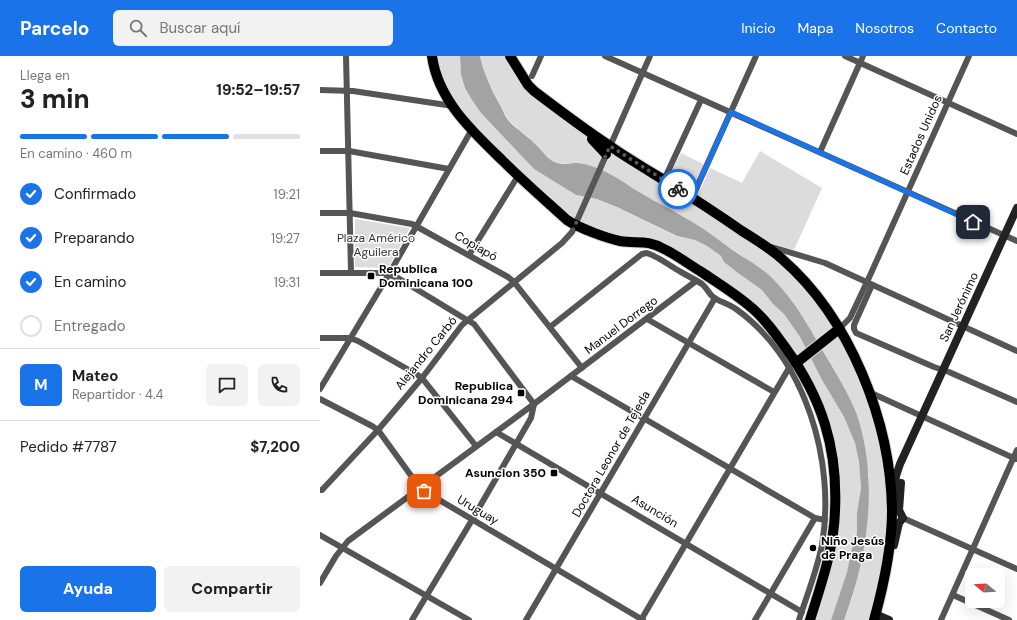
<!DOCTYPE html>
<html lang="es">
<meta charset="utf-8">
<style>
body{margin:0;font-family:"DM Sans",sans-serif;background:#f2f2f2;color:#222;height:100vh;display:flex;flex-direction:column;font-size:15px;white-space:nowrap}
*{box-sizing:border-box;margin:0}
p{font-size:13px;color:#767676}
.icon{flex:none;width:22px;height:22px;fill:none;stroke:currentColor;stroke-width:2;stroke-linecap:round;stroke-linejoin:round}
.map{position:relative;flex:1;overflow:hidden}
.details{display:flex;flex-direction:column;background:#fff;width:320px}
.details>*{flex:none}
.needle{width:26px;rotate:288deg}
.buttons{position:absolute;left:645px;top:512px;display:grid;gap:8px}
.buttons a{display:grid;place-items:center;width:40px;height:40px;border-radius:6px;background:#fff;box-shadow:0 4px 16px #0002;font-size:20px}
.pin{position:absolute;display:grid;place-items:center;width:34px;height:34px;color:#fff;margin:-17px;border-radius:8px;box-shadow:0 2px 6px #0006}
.courier{position:absolute;display:grid;place-items:center;width:40px;height:40px;margin:-20px;border:3px solid #1a73e8;border-radius:50%;background:#fff;color:#222;box-shadow:0 1px 5px #0007}
.head em{font-style:normal;font-weight:800}
.head div{display:flex;flex-direction:column-reverse}
.head{display:flex;align-items:center;justify-content:space-between;height:68px;padding:0 20px}
h1{font-size:26px;font-weight:800;line-height:30px}
.bar{display:grid;grid-template-columns:repeat(4,1fr);gap:6px 4px;align-content:center;height:48px;padding:0 20px}
.bar i{height:5px;border-radius:3px;background:#e0e0e0}
.bar .current{background:#1a73e8}
.bar p{grid-column:span 4}
.line{display:flex;align-items:center;gap:10px;padding:0 20px;border-top:1px solid #e0e0e0}
.line div{flex:1}
.round{display:grid;place-items:center;flex:none;width:42px;height:42px;border-radius:6px;background:#f2f2f2}
ol{padding:0 20px;list-style:none}
li{display:flex;align-items:center;gap:12px;height:44px}
li p{margin-inline-start:auto}
li .icon{padding:4px;border-radius:50%;background:#1a73e8;color:#fff;stroke-width:4}
li:last-child{color:#767676}
li i{width:22px;height:22px;border:2px solid #e0e0e0;border-radius:50%}
.action{display:flex;gap:8px;margin-top:auto;padding:8px 20px}
.action a{flex:1;height:46px;border-radius:6px;background:#1a73e8;color:#fff;font-size:16px;font-weight:800;line-height:46px;text-align:center}
.action a+a{background:#f2f2f2;color:#222}
header{display:flex;align-items:center;gap:24px;box-sizing:border-box;height:56px;padding:0 20px;background:#1a73e8;color:#fff}
header strong{font-size:19px}
nav{display:flex;gap:22px;margin-inline-start:auto;font-size:14px}
.search{width:280px;height:36px;background:#f2f2f2;display:flex;align-items:center;gap:10px;box-sizing:border-box;padding:0 14px;border-radius:6px;color:#767676;font-size:15px}
main{display:flex;flex:1;min-height:0}
.map>svg:first-child{display:block}
</style>
<header>
<strong>Parcelo</strong>
<div class="search"><svg class="icon" aria-label="search" viewBox="0 0 24 24"><circle cx="10" cy="10" r="6"/><path d="M15 15l6 6"/></svg>Buscar aquí</div>
<nav><a>Inicio</a><a>Mapa</a><a>Nosotros</a><a>Contacto</a></nav>
</header>
<main>
<section class="details">
<div class="head"><div><h1>3 min</h1><p>Llega en</p></div><em>19:52–19:57</em></div>
<div class="bar"><i class="current"></i><i class="current"></i><i class="current"></i><i></i><p>En camino · 460 m</p></div>
<ol>
<li><svg class="icon" aria-label="check" viewBox="0 0 24 24"><path d="M5 12l5 5 9-10"/></svg>Confirmado<p>19:21</p></li>
<li><svg class="icon" aria-label="check" viewBox="0 0 24 24"><path d="M5 12l5 5 9-10"/></svg>Preparando<p>19:27</p></li>
<li><svg class="icon" aria-label="check" viewBox="0 0 24 24"><path d="M5 12l5 5 9-10"/></svg>En camino<p>19:31</p></li>
<li><i></i>Entregado</li>
</ol>
<div class="line" style="height:72px"><b class="round" style="background:#1a73e8;color:#fff">M</b><div><b>Mateo</b><p>Repartidor · 4.4</p></div><a class="round"><svg class="icon" aria-label="chat" viewBox="0 0 24 24"><path d="M4 5h16v11H9l-5 4z"/></svg></a><a class="round"><svg class="icon" aria-label="phone" viewBox="0 0 24 24"><path d="M5 4h4l2 5-3 2q2 4 5 5l2-3 5 2v4C11 20 4 13 5 4z"/></svg></a></div>
<div class="line" style="height:52px"><div>Pedido #7787</div><b>$7,200</b></div>
<div class="action"><a>Ayuda</a><a>Compartir</a></div>
</section>
<div class="map">
<svg width="697" height="564" viewBox="0 0 697 564">
<rect width="100%" height="100%" fill="#fff"/>
<g fill="#dcdcdc">
<path d="M112,0H140L141,19L145,32L152,44L161,57L214,113L256,139L277,143L297,151L356,180L375,184L387,190L401,200L404,206L418,217L442,234L453,248L464,258L480,281L502,324L524,361L535,387L539,406L541,432L538,457L537,477L531,496L527,516L511,564H490L514,471L506,367L455,278L409,234L320,185L255,169L140,62Z"/>
<path d="M160,0H190L208,29L455,197L519,273L558,361L572,456L554,564H524L532,542L545,483L548,459L549,419L537,360L518,321L487,268L425,202L365,161L337,147L304,127L249,107L238,108L229,104L208,81L198,73L187,62L167,24Z"/>
<path d="M440,95L502,132L474,194L440,184L378,139L390,112L422,127Z"/>
<path d="M361,97L385,109L371,137L349,120Z"/>
<path d="M35,163L90,172L68,212L35,211Z"/>
</g>
<path fill="#a3a3a3" d="M140,0H160C164,18 171,33 180,49C183,54 185,61 189,65C197,74 207,79 215,88C222,94 228,105 237,107C243,109 250,107 256,107C273,108 291,118 305,127C323,140 344,149 364,161C382,171 400,185 417,197C429,205 444,213 454,224C473,243 488,269 501,292C513,312 529,338 537,359C559,426 548,500 524,564H511L527,516L531,496L537,477V457L541,432L539,406L535,387L524,361L502,324L480,281L464,258L453,248L442,234L418,217L404,206L401,200L387,190L375,184L357,180L297,151L277,143L256,139L214,113L161,57L152,44L145,32L141,19Z"/>
<g fill="none" stroke-linecap="round" stroke-linejoin="round">
<g stroke="#dbdbdb" stroke-width="12">
<g id="primary">
<path d="M112,0C118,44 152,75 182,104C203,125 225,144 247,164C259,172 286,182 300,185C318,188 326,183 344,193C357,199 368,208 380,215C398,227 416,238 432,252C445,263 455,277 465,291C502,342 518,392 515,455C514,492 501,529 490,564"/>
<path d="M190,0L208,29L214,35C239,54 264,73 290,90C310,104 331,116 352,129C376,144 399,159 422,175C436,184 450,192 462,203C530,262 571,366 572,455C572,492 564,528 554,564"/>
<path d="M272,83L286,98"/>
<path d="M476,307L519,273"/>
</g>
</g>
<g stroke="#555" stroke-width="6">
<path d="M26,0L31,216"/>
<path d="M285,0L697,185"/>
<path d="M525,0L697,78"/>
<path d="M212,20L221,0"/>
<path d="M0,34L33,35L133,50"/>
<path d="M0,95H29L129,113"/>
<path d="M500,96L543,0"/>
<path d="M344,124L381,44"/>
<path d="M372,142L436,0"/>
<path d="M0,157H30L92,168L188,221L194,226L262,312"/>
<path d="M452,191L505,207L697,295"/>
<path d="M149,199L198,120"/>
<path d="M0,217H63L78,222L147,264L154,268L214,348"/>
<path d="M552,229L534,269V273L536,277L614,311L629,316L697,346"/>
<path d="M327,263L454,336"/>
<path d="M230,271L322,198L327,197C339,201 350,210 361,216C368,220 376,224 382,228C387,232 389,238 394,242C401,246 409,248 416,253C486,303 516,406 502,489C497,514 487,539 479,564"/>
<path d="M519,273L530,262L547,226L649,0"/>
<path d="M0,282H30L38,285L96,318L102,322L156,390"/>
<path d="M251,320L495,462L505,464"/>
<path d="M0,333L69,218L151,75"/>
<path d="M549,336L696,403"/>
<path d="M0,343L52,370L58,374L100,432L104,435L323,564"/>
<path d="M176,376L482,556"/>
<path d="M0,434H2L58,374L102,322L142,269L242,187L252,176L330,0"/>
<path d="M583,462L697,513"/>
<path d="M0,479L149,564"/>
<path d="M0,527L16,500L28,485L214,348L376,225"/>
<path d="M633,539L689,564"/>
<path d="M92,564L152,464L211,362L214,348"/>
<path d="M206,564L395,242"/>
<path d="M321,564L469,312"/>
<path d="M435,564L495,462"/>
<path d="M621,564L697,394"/>
</g>
<g stroke="#222" stroke-width="8">
<path d="M574,439L576,420L580,408L697,152"/>
<path d="M574,489L579,467L583,462L579,454L581,427"/>
<path d="M555,558L569,564"/>
</g>
<use href="#primary" stroke="#000" stroke-width="10"/>
</g>
<g fill="none" stroke-linecap="round" stroke-linejoin="round">
<path stroke="#595959" stroke-width="4" stroke-dasharray="0 7.2" d="M104,435L100,432L262,312L194,226L242,187L252,176L290,90L358,133"/>
<path stroke="#1a73e8" stroke-width="5" d="M358,133L372,142L411,56L653,166"/>
</g>
<g fill="#000" stroke="#fff" stroke-width="1.5">
<rect x="47" y="216" width="8" height="8" rx="2"/>
<rect x="197" y="333" width="8" height="8" rx="2"/>
<rect x="230" y="413" width="8" height="8" rx="2"/>
<circle cx="493" cy="492" r="4"/>
</g>
<g text-anchor="middle" dominant-baseline="central" stroke-width="3" stroke-linejoin="round" paint-order="stroke">
<g font-size="12" fill="#000" stroke="#fff">
<text transform="translate(601 79) rotate(-66)">Estados Unidos</text>
<text transform="translate(156 190) rotate(30)">Copiapó</text>
<text transform="translate(639 251) rotate(-65)">San Jerónimo</text>
<text transform="translate(301 269) rotate(-37)">Manuel Dorrego</text>
<text transform="translate(106 297) rotate(-51)">Alejandro Carbó</text>
<text transform="translate(291 398) rotate(-60)">Doctora Leonor de Tejeda</text>
<text transform="translate(158 454) rotate(31)">Uruguay</text>
<text transform="translate(335 455) rotate(31)">Asunción</text>
</g>
<g font-size="12" fill="#333" stroke="#fff">
<text x="56" y="182">Plaza Américo<tspan x="56" dy="14">Aguilera</tspan></text>
</g>
<g font-size="12" font-weight="bold" fill="#000" stroke="#fff" text-anchor="start">
<text x="59" y="213">Republica<tspan x="59" dy="14">Dominicana 100</tspan></text>
<text x="193" y="330" text-anchor="end">Republica<tspan x="193" dy="14">Dominicana 294</tspan></text>
<text x="226" y="417" text-anchor="end">Asuncion 350</text>
<text x="501" y="485">Niño Jesús<tspan x="501" dy="14">de Praga</tspan></text>
</g>
</g>
</svg>
<div class="buttons">
<a><svg class="needle" viewBox="-14 -14 28 28"><path d="M0-13l5 13h-10z" fill="#e53935"/><path d="M0 13l5-13h-10z" fill="#767676"/></svg></a>
</div>
<div class="pin" style="left:104px;top:435px;background:#ea580c"><svg class="icon" aria-label="bag" viewBox="0 0 24 24"><path d="M5 8h14l-1 12H6zM9 8a3 3 0 0 1 6 0"/></svg></div>
<div class="pin" style="left:653px;top:166px;background:#1f2937"><svg class="icon" aria-label="home" viewBox="0 0 24 24"><path d="M3 11l9-7 9 7M6 9v11h12V9"/></svg></div>
<div class="courier" style="left:358px;top:133px"><svg class="icon" aria-label="bike" viewBox="0 0 24 24"><circle cx="6" cy="16" r="4"/><circle cx="18" cy="16" r="4"/><path d="M6 16l4-8h5l3 8M10 8l3 8H6M13 5h3"/></svg></div>
</div>
</main>
